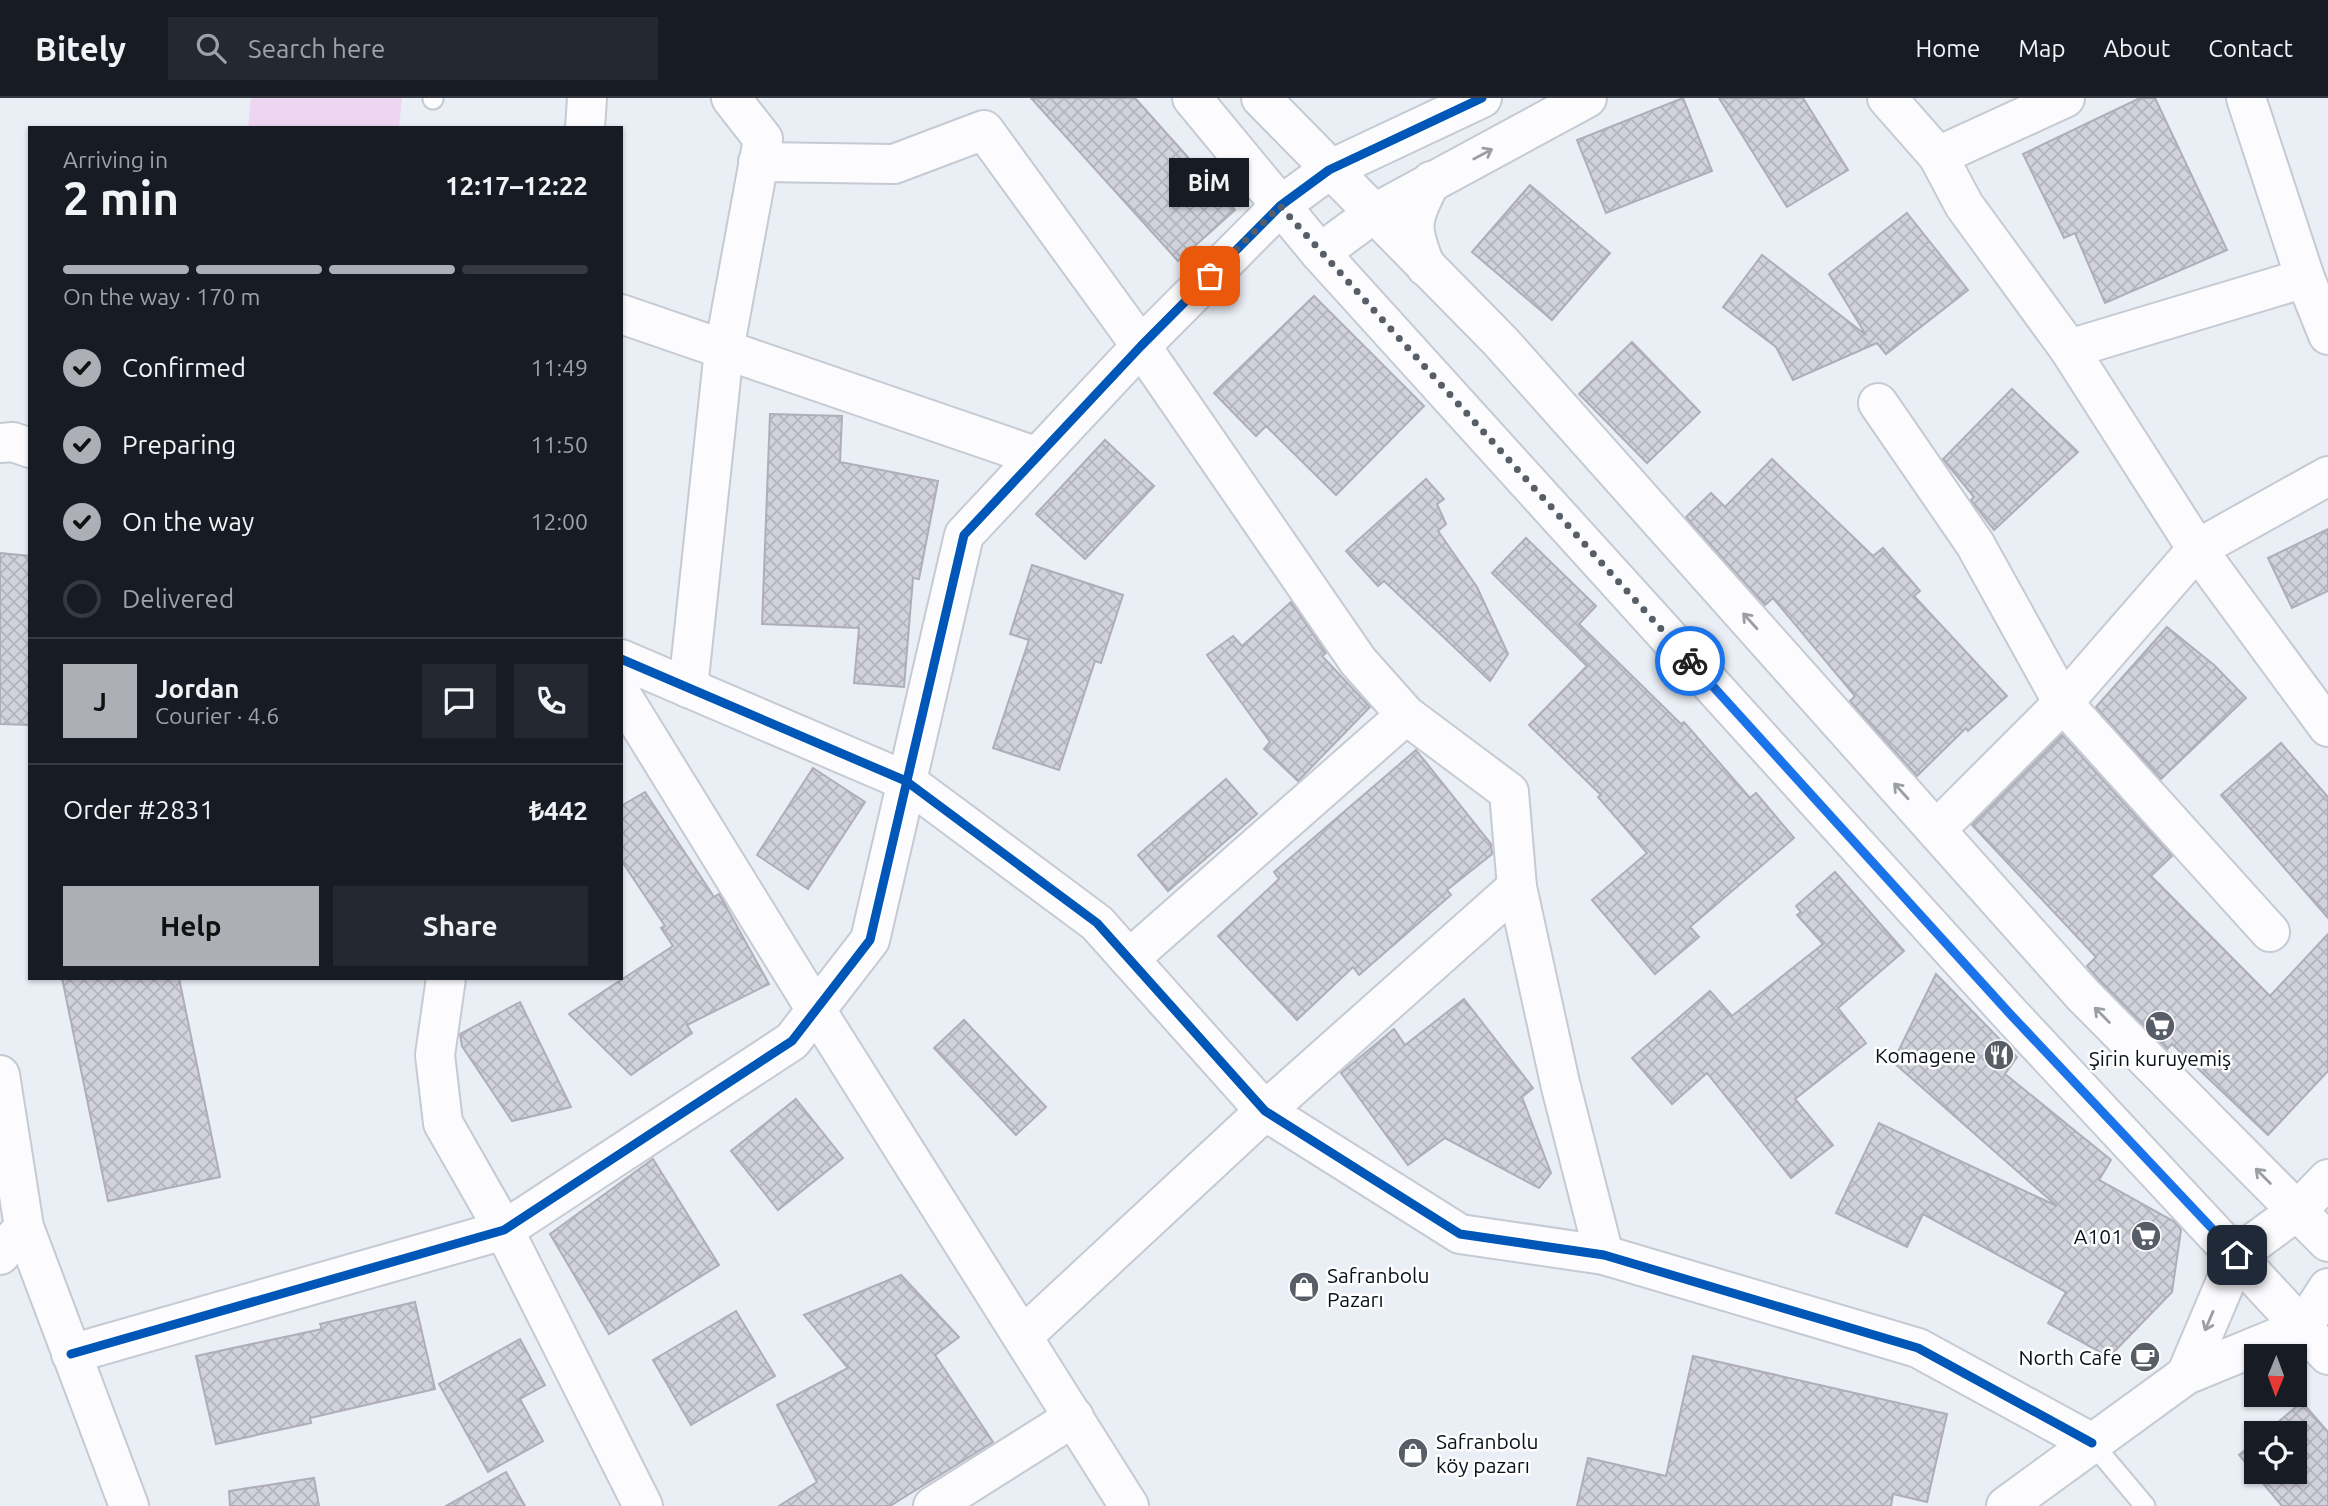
<!DOCTYPE html>
<meta charset="utf-8">
<style>
body{margin:0;font-family:Ubuntu,sans-serif;background:#242831;color:#f1f3f6;height:100vh;display:flex;flex-direction:column;font-size:26px;white-space:nowrap}
*{box-sizing:border-box;margin:0}
p{font-size:23px;color:#9ea1a6}
.icon{flex:none;width:38px;height:38px;fill:none;stroke:currentColor;stroke-width:2;stroke-linecap:round;stroke-linejoin:round}
.map{position:relative;flex:1;overflow:hidden}
.details{position:absolute;left:28px;top:28px;width:595px;height:854px;display:flex;flex-direction:column;background:#171b24;border-radius:0px;box-shadow:0 2px 5px #0004}
.details>*{flex:none}
.needle{width:46px;rotate:181deg}
.controls{position:absolute;left:2244px;top:1246px;display:grid;gap:14px}
.controls a{display:grid;place-items:center;width:63px;height:63px;border-radius:0px;background:#171b24;box-shadow:0 2px 5px #0004;font-size:35px}
.pin{position:absolute;display:grid;place-items:center;width:60px;height:60px;color:#fff;margin:-30px;border-radius:14px;box-shadow:0 4px 10px #0006}
.courier{position:absolute;display:grid;place-items:center;width:70px;height:70px;margin:-35px;border:5px solid #1a73e8;border-radius:50%;background:#fff;color:#222;box-shadow:0 2px 9px #0007}
.bubble{position:absolute;height:49px;border-radius:0px;background:#171b24;box-shadow:0 2px 5px #0004;font-size:23px;font-weight:600;line-height:49px;text-align:center}
.headline em{font-style:normal;font-weight:600}
.headline div{display:flex;flex-direction:column-reverse}
.headline{display:flex;align-items:center;justify-content:space-between;height:119px;padding:0 35px}
h1{font-size:46px;font-weight:600;line-height:52px}
.bar{display:grid;grid-template-columns:repeat(4,1fr);gap:10px 7px;align-content:center;height:84px;padding:0 35px}
.bar i{height:9px;border-radius:5px;background:#363941}
.bar .selected{background:#acb0b6}
.bar p{grid-column:span 4}
.line{display:flex;align-items:center;gap:18px;padding:0 35px;border-top:2px solid #363941}
.line div{flex:1}
.round{display:grid;place-items:center;flex:none;width:74px;height:74px;border-radius:0px;background:#242831}
ol{padding:0 35px;list-style:none}
li{display:flex;align-items:center;gap:21px;height:77px}
li p{margin-inline-start:auto}
li .icon{padding:7px;border-radius:50%;background:#acb0b6;color:#111;stroke-width:4}
li:last-child{color:#9ea1a6}
li i{width:38px;height:38px;border:4px solid #363941;border-radius:50%}
.primary-button{display:flex;gap:14px;margin-top:auto;padding:14px 35px}
.primary-button a{flex:1;height:80px;border-radius:0px;background:#acb0b6;color:#111;font-size:28px;font-weight:600;line-height:80px;text-align:center}
.primary-button a+a{background:#242831;color:#f1f3f6}
header{display:flex;align-items:center;gap:42px;box-sizing:border-box;height:98px;padding:0 35px;background:#171b24;border-bottom:2px solid #363941}
header strong{font-size:33px}
nav{display:flex;gap:38px;margin-inline-start:auto;font-size:24px}
.search{width:490px;height:63px;background:#242831;display:flex;align-items:center;gap:18px;box-sizing:border-box;padding:0 24px;border-radius:0px;color:#9ea1a6;font-size:26px}
.map>svg:first-child{display:block}
</style>
<header>
<strong>Bitely</strong>
<div class="search"><svg class="icon" aria-label="search" viewBox="0 0 24 24"><circle cx="10" cy="10" r="6"/><path d="M15 15l6 6"/></svg>Search here</div>
<nav><a>Home</a><a>Map</a><a>About</a><a>Contact</a></nav>
</header>
<div class="map">
<svg width="2328" height="1408" viewBox="0 0 2328 1408">
<defs>
<pattern id="building-cross-hatch" width="8" height="8" patternUnits="userSpaceOnUse" patternTransform="scale(1.75)"><rect width="8" height="8" fill="#d2d2dc"/><path d="M0 0l8 8M0 8l8-8" fill="none" stroke="#b3b3bc"/></pattern>
</defs>
<rect width="100%" height="100%" fill="#eaeef5"/>
<path fill="#eed5f2" d="M251,0H402L399,30H248Z"/>
<g fill="url(#building-cross-hatch)" stroke="#aeaeb8" stroke-width="2">
<path d="M1031,0H1135L1235,112L1178,163Z"/>
<path d="M1683,0L1712,73L1606,115L1577,42Z"/>
<path d="M1719,0H1803L1848,72L1787,109Z"/>
<path d="M2140,0H2155L2227,152L2105,205L2075,135L2064,140L2023,56Z"/>
<path d="M1530,87L1610,155L1552,222L1472,154Z"/>
<path d="M1907,115L1968,192L1886,256L1877,245L1793,282L1776,249L1723,209L1762,157L1866,237L1829,176Z"/>
<path d="M1314,198L1424,308L1336,397L1266,328L1256,338L1214,295Z"/>
<path d="M1632,244L1700,314L1647,365L1579,296Z"/>
<path d="M2012,291L2078,354L1994,432L1971,402L1974,399L1943,361Z"/>
<path d="M770,316L842,318L840,364L938,383L919,481L913,480L904,589L854,585L859,530L762,526Z"/>
<path d="M1105,342L1154,388L1085,461L1036,416Z"/>
<path d="M1772,361L1873,458L1883,450L1920,493L1914,498L2007,598L1968,633L1966,630L1917,678L1850,603L1855,598L1773,500L1765,507L1686,419L1711,395L1725,409Z"/>
<path d="M1426,381L1444,401L1437,406L1446,426L1438,433L1477,489L1508,556L1490,583L1384,483L1378,488L1346,453Z"/>
<path d="M2328,431V493L2292,510L2268,460Z"/>
<path d="M1526,440L1596,508L1579,526L1681,626L1684,624L1750,700L1756,695L1794,740L1690,829L1699,839L1655,876L1592,802L1647,755L1598,699L1601,697L1529,627L1587,568L1492,475Z"/>
<path d="M0,455L30,458V627L0,626Z"/>
<path d="M1032,467L1123,497L1101,565L1095,563L1059,672L993,650L1029,542L1010,536Z"/>
<path d="M1291,504L1326,555L1322,558L1370,609L1298,683L1264,651L1270,644L1207,557L1233,538L1242,548Z"/>
<path d="M2167,529L2214,567L2246,600L2161,681L2096,609Z"/>
<path d="M2062,637L2172,758L2151,778L2270,898L2328,836V973L2268,1037L2172,946L2167,951L2099,882L2087,868L2096,859L1972,727Z"/>
<path d="M2281,645L2328,699V820L2221,697Z"/>
<path d="M1416,652L1491,746L1492,756L1447,792L1451,797L1359,877L1353,869L1297,922L1218,838L1279,781L1274,774Z"/>
<path d="M813,670L865,704L808,791L757,757Z"/>
<path d="M1226,681L1257,716L1168,793L1138,757Z"/>
<path d="M645,694L714,799L719,796L769,886L687,927L692,935L631,977L569,916L673,848L661,830L665,828L621,762V708Z"/>
<path d="M1835,774L1904,853L1838,910L1866,945L1795,1001L1833,1047L1791,1080L1707,975L1672,1006L1632,960L1710,893L1732,918L1823,846L1797,817L1801,814L1796,808Z"/>
<path d="M1936,876L2017,959L2005,976L2111,1062L2099,1082L2175,1124L2181,1132L2172,1194L2109,1259L2048,1225L2066,1194L1923,1116L1907,1149L1836,1115L1879,1025L2057,1108L1893,964Z"/>
<path d="M62,880H179L220,1079L108,1103Z"/>
<path d="M1464,901L1533,990L1522,999L1551,1075L1539,1090L1445,1040L1408,1067L1341,975L1394,931L1405,947Z"/>
<path d="M520,904L571,1009L512,1023L462,948L460,936Z"/>
<path d="M964,922L1046,1009L1016,1037L934,950Z"/>
<path d="M796,1001L843,1060L778,1112L731,1053Z"/>
<path d="M653,1061L719,1167L609,1236L550,1136Z"/>
<path d="M901,1177L959,1239L935,1257L993,1344L890,1408H779L817,1384L777,1307L848,1270L804,1217Z"/>
<path d="M415,1204L435,1291L310,1320L311,1325L216,1346L196,1258L322,1231L320,1226Z"/>
<path d="M736,1213L775,1278L691,1327L653,1262Z"/>
<path d="M520,1241L545,1287L520,1301L543,1343L488,1374L439,1286Z"/>
<path d="M1693,1258L1947,1316L1927,1404L1893,1396L1891,1408H1577L1588,1360L1666,1378Z"/>
<path d="M2302,1304L2328,1334V1408H2282L2239,1357L2256,1343V1374H2294V1335H2265Z"/>
<path d="M506,1374L525,1408H446Z"/>
<path d="M314,1380L319,1408H230L229,1393Z"/>
</g>
<g fill="none" stroke-linecap="round" stroke-linejoin="round">
<g stroke="#c5cad3" stroke-width="23">
<g id="lane">
<path d="M433,1V0"/>
<path d="M2092,1345L2145,1408"/>
</g>
</g>
<g stroke="#c5cad3" stroke-width="42">
<g id="street">
<path d="M1887,0L1938,58L1964,107L2069,251L2197,451L2328,629"/>
<path d="M585,30L587,0"/>
<path d="M1938,58L2065,0"/>
<path d="M758,64L894,66L984,32L1141,248L1358,563L1406,617L1509,694L1517,789L1560,985L1604,1157"/>
<path d="M1320,155L1373,116L1587,0"/>
<path d="M2305,180L2328,237"/>
<path d="M621,216L1035,358"/>
<path d="M2069,251L2305,180L2246,0"/>
<path d="M1878,305L1975,446L2063,605L2270,834"/>
<path d="M0,345L13,344L30,350"/>
<path d="M621,561L906,683L1097,825L1265,1013L1460,1136L1604,1157L1918,1250L2092,1345"/>
<path d="M688,590L724,252L763,41L731,0"/>
<path d="M621,596L816,912L1129,1408"/>
<path d="M1936,732L2063,605L2197,451L2328,378"/>
<path d="M1129,861L1406,617"/>
<path d="M446,880L435,957L443,1025L504,1132L643,1408"/>
<path d="M0,1157L24,1129"/>
<path d="M1023,1238L1265,1013L1517,789"/>
<path d="M71,1256L504,1132L792,943L870,842L964,437L1141,248L1280,108L1329,72L1482,0"/>
<path d="M2186,1277L2237,1157L2297,1113L2328,1081"/>
<path d="M933,1408L1074,1319"/>
<path d="M2006,1408L2186,1277L2303,1229L2328,1190"/>
</g>
</g>
<g stroke="#c5cad3" stroke-width="42">
<g id="secondary">
<path d="M1192,0L1320,155L2011,917L2328,1257"/>
<path d="M1261,0L1500,243L2083,897L2328,1144"/>
<path d="M1426,169C1409,128 1411,123 1431,83"/>
<path d="M0,977L24,1129L129,1408"/>
</g>
</g>
<use href="#lane" stroke="#fcfcfe" stroke-width="19"/>
<use href="#street" stroke="#fcfcfe" stroke-width="38"/>
<use href="#secondary" stroke="#fcfcfe" stroke-width="38"/>
<g stroke="#fff" stroke-width="13">
<g id="cycleway">
<path d="M621,561L906,683L1097,825L1265,1013L1460,1136L1604,1157L1918,1250L2092,1345"/>
<path d="M71,1256L504,1132L792,943L870,842L964,437L1141,248L1280,108L1329,72L1482,0"/>
</g>
</g>
<use href="#cycleway" stroke="#0057b8" stroke-width="9"/>
</g>
<defs><path id="oneway-shaft" d="M-6 0H5M1.5-3L5.5 0L1.5 3" fill="none" stroke-width="1.6" stroke-linecap="round" stroke-linejoin="round" transform="scale(1.75)"/></defs>
<g stroke="#9b9ea3">
<use href="#oneway-shaft" transform="translate(1483 56) rotate(-28)"/>
<use href="#oneway-shaft" transform="translate(1750 523) rotate(-132)"/>
<use href="#oneway-shaft" transform="translate(1901 693) rotate(-132)"/>
<use href="#oneway-shaft" transform="translate(2102 917) rotate(-135)"/>
<use href="#oneway-shaft" transform="translate(2263 1078) rotate(-135)"/>
<use href="#oneway-shaft" transform="translate(2209 1223) rotate(113)"/>
</g>
<g fill="none" stroke-linecap="round" stroke-linejoin="round">
<path stroke="#585e67" stroke-width="7" stroke-dasharray="0 12.6" d="M1210,178L1280,108L1690,563"/>
<path stroke="#1a73e8" stroke-width="9" d="M1690,563L2011,917L2237,1157"/>
</g>
<defs>
<g id="supermarket-disc" transform="scale(1.575)"><circle r="9.5" fill="#585e67" stroke="#fff"/><path d="M-6-5.5h2.5l.6 2H6L4.5 2H-2.5L-4.4-4H-6ZM-1.5 3.2a1.3 1.3 0 1 0 .1 0ZM3 3.2a1.3 1.3 0 1 0 .1 0Z" fill="#fff"/></g>
<g id="restaurant-disc" transform="scale(1.575)"><circle r="9.5" fill="#585e67" stroke="#fff"/><path d="M-5-6h1v4h1v-4h1v4h1v-4h1v5L-1.5 .5V6h-2V.5L-5-1ZM5-6V6H3V1.5H1.5Q1.5-4 5-6Z" fill="#fff"/></g>
<g id="shop-disc" transform="scale(1.575)"><circle r="9.5" fill="#585e67" stroke="#fff"/><path d="M-5-2.5h2.3a2.7 3.5 0 0 1 5.4 0H5L5.5 6h-11ZM-1.5-2.5h3a1.5 2.3 0 0 0-3 0Z" fill="#fff"/></g>
<g id="cafe-disc" transform="scale(1.575)"><circle r="9.5" fill="#585e67" stroke="#fff"/><path d="M-5.5-4.5H6V0H3Q3 3.5 0 3.5H-2.5Q-5.5 3.5-5.5 0ZM3-3.2v2h1.7v-2ZM-6 4.5H4V6H-6Z" fill="#fff"/></g>
</defs>
<g fill-rule="evenodd">
<use href="#supermarket-disc" x="2160" y="928"/>
<use href="#restaurant-disc" x="1999" y="957"/>
<use href="#supermarket-disc" x="2146" y="1138"/>
<use href="#shop-disc" x="1304" y="1189"/>
<use href="#cafe-disc" x="2145" y="1259"/>
<use href="#shop-disc" x="1413" y="1355"/>
</g>
<g text-anchor="middle" dominant-baseline="central" stroke-width="5" stroke-linejoin="round" paint-order="stroke">
<g font-size="21" fill="#09101a" stroke="#fff" text-anchor="end">
<text x="1976" y="957">Komagene</text>
<text x="2160" y="960" text-anchor="middle">Şirin kuruyemiş</text>
<text x="2123" y="1138">A101</text>
<text x="1327" y="1177" text-anchor="start">Safranbolu<tspan x="1327" dy="24">Pazarı</tspan></text>
<text x="2122" y="1259">North Cafe</text>
<text x="1436" y="1343" text-anchor="start">Safranbolu<tspan x="1436" dy="24">köy pazarı</tspan></text>
</g>
</g>
</svg>
<div class="controls">
<a><svg class="needle" viewBox="-14 -14 28 28"><path d="M0-13l5 13h-10z" fill="#e53935"/><path d="M0 13l5-13h-10z" fill="#9ea1a6"/></svg></a>
<a><svg class="icon" aria-label="locate" viewBox="0 0 24 24"><circle cx="12" cy="12" r="6"/><path d="M12 2v4M12 18v4M2 12h4M18 12h4"/></svg></a>
</div>
<div class="pin" style="left:1210px;top:178px;background:#ea580c"><svg class="icon" aria-label="bag" viewBox="0 0 24 24"><path d="M5 8h14l-1 12H6zM9 8a3 3 0 0 1 6 0"/></svg></div>
<div class="pin" style="left:2237px;top:1157px;background:#1f2937"><svg class="icon" aria-label="home" viewBox="0 0 24 24"><path d="M3 11l9-7 9 7M6 9v11h12V9"/></svg></div>
<div class="courier" style="left:1690px;top:563px"><svg class="icon" aria-label="bike" viewBox="0 0 24 24"><circle cx="6" cy="16" r="4"/><circle cx="18" cy="16" r="4"/><path d="M6 16l4-8h5l3 8M10 8l3 8H6M13 5h3"/></svg></div>
<div class="bubble" style="left:1169px;top:60px;width:80px">BİM</div>
<section class="details">
<div class="headline"><div><h1>2 min</h1><p>Arriving in</p></div><em>12:17–12:22</em></div>
<div class="bar"><i class="selected"></i><i class="selected"></i><i class="selected"></i><i></i><p>On the way · 170 m</p></div>
<ol>
<li><svg class="icon" aria-label="check" viewBox="0 0 24 24"><path d="M5 12l5 5 9-10"/></svg>Confirmed<p>11:49</p></li>
<li><svg class="icon" aria-label="check" viewBox="0 0 24 24"><path d="M5 12l5 5 9-10"/></svg>Preparing<p>11:50</p></li>
<li><svg class="icon" aria-label="check" viewBox="0 0 24 24"><path d="M5 12l5 5 9-10"/></svg>On the way<p>12:00</p></li>
<li><i></i>Delivered</li>
</ol>
<div class="line" style="height:126px"><b class="round" style="background:#acb0b6;color:#111">J</b><div><b>Jordan</b><p>Courier · 4.6</p></div><a class="round"><svg class="icon" aria-label="chat" viewBox="0 0 24 24"><path d="M4 5h16v11H9l-5 4z"/></svg></a><a class="round"><svg class="icon" aria-label="phone" viewBox="0 0 24 24"><path d="M5 4h4l2 5-3 2q2 4 5 5l2-3 5 2v4C11 20 4 13 5 4z"/></svg></a></div>
<div class="line" style="height:91px"><div>Order #2831</div><b>₺442</b></div>
<div class="primary-button"><a>Help</a><a>Share</a></div>
</section>
</div>
